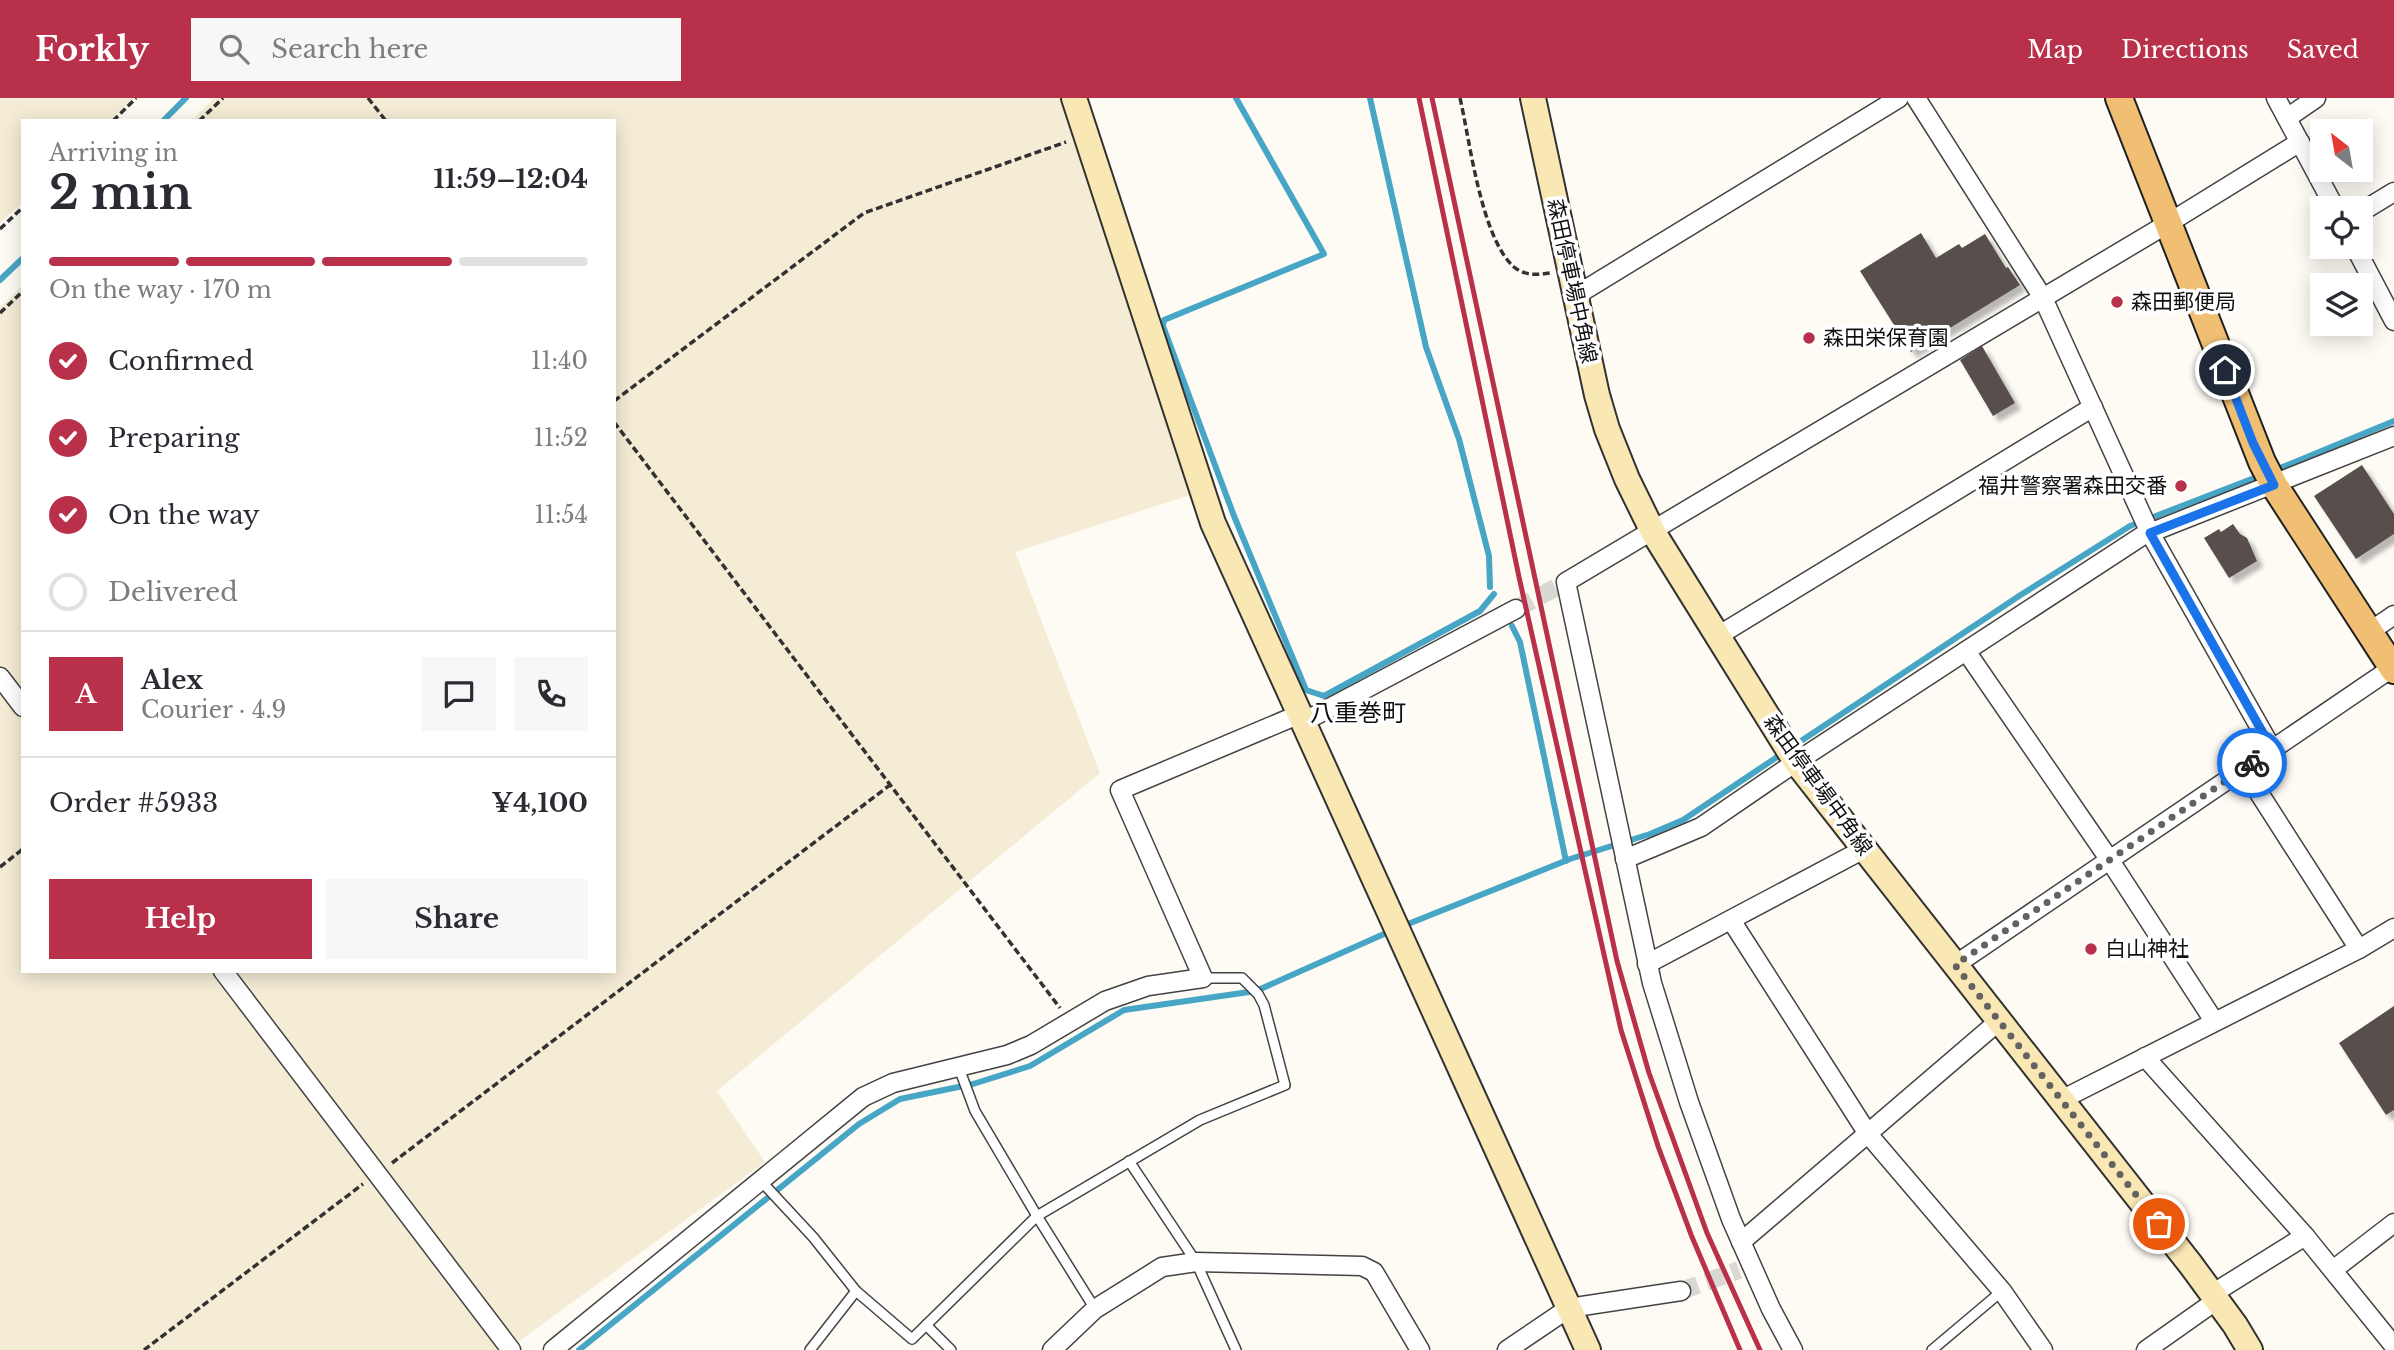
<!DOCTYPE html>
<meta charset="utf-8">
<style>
body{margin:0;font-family:"Libre Baskerville","Noto Sans JP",serif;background:#f7f7f7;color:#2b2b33;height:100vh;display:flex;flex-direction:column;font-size:26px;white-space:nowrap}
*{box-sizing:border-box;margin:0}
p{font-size:23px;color:#7c7c81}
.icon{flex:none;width:38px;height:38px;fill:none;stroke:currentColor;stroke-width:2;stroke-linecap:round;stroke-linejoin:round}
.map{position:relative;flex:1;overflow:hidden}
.sheet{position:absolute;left:21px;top:21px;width:595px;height:854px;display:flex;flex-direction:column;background:#fff;border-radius:0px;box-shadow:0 4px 18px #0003}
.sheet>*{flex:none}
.needle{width:46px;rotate:329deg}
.controls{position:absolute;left:2310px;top:21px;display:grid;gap:14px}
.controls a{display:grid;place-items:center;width:63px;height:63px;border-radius:0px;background:#fff;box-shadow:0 4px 18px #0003;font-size:35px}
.pin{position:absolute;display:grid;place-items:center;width:60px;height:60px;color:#fff;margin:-30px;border:4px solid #fff;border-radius:50%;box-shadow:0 2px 7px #0007}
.courier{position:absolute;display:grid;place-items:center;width:70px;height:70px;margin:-35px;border:5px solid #1a73e8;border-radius:50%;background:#fff;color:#222;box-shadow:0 2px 9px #0007}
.summary em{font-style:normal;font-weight:700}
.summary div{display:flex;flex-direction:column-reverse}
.summary{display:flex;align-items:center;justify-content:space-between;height:119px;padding:0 28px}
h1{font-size:46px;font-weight:700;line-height:52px}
.bar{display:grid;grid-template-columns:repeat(4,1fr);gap:10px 7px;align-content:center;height:84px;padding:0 28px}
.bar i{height:9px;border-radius:5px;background:#e1e1e2}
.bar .on{background:#b9304b}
.bar p{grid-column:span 4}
.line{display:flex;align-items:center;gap:18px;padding:0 28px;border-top:2px solid #e1e1e2}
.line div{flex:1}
.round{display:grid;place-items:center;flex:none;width:74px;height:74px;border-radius:0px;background:#f7f7f7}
ol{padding:0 28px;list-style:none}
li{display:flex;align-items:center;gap:21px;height:77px}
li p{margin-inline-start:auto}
li .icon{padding:7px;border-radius:50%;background:#b9304b;color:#fff;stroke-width:4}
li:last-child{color:#7c7c81}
li i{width:38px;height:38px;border:4px solid #e1e1e2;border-radius:50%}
.action{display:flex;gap:14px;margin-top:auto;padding:14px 28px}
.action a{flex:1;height:80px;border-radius:0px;background:#b9304b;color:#fff;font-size:28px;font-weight:700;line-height:80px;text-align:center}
.action a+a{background:#f7f7f7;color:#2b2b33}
header{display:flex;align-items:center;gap:42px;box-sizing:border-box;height:98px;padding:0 35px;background:#b9304b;color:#fff}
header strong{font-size:33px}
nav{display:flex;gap:38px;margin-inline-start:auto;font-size:24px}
.search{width:490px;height:63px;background:#f7f7f7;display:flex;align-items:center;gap:18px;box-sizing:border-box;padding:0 24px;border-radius:0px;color:#7c7c81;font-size:26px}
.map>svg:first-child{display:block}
</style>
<header>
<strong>Forkly</strong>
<div class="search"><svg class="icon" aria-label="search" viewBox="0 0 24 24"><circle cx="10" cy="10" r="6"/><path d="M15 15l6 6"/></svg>Search here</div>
<nav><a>Map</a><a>Directions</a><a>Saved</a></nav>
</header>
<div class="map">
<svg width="2394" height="1252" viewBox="0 0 2394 1252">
<defs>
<filter id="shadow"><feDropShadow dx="6" dy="6" stdDeviation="2" flood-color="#0004"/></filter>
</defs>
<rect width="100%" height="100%" fill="#fefbf5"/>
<g fill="#f4ecd5">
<path d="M0,0H134L110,23H23V104L0,125Z"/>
<path d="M214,0H1074L1202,393L1015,454L1100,675L717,993L765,1064L507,1252H0V209L23,187V873H614V23H191Z"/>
</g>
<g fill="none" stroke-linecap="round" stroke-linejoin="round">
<g stroke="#47a6c6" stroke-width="6">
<path d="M1236,0L1324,156L1164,222L1163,228L1234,418L1306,592L1324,598L1480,513L1494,496"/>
<path d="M1370,0L1426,249L1459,341L1489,458L1490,489"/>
<path d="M163,23L186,0"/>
<path d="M0,182L23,160"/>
<path d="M2273,373L2394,323"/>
<path d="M1512,528L1520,544L1566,763"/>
<path d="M1792,649L2019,498L2130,428L2262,377"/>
<path d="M1403,828L1570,761L1650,736L1683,722L1783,655"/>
<path d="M579,1252L859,1026L900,1001L973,986L1030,968L1124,912L1256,893L1393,832"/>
</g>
</g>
<g fill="#59504d" filter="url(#shadow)">
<path d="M1921,135L1936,160L1959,146L1962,150L1985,136L2006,170L2008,169L2020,187L1911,254L1860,173Z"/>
<path d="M1982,248L2015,305L1993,318L1960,262Z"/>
<path d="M2362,367L2394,416V436L2356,461L2314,398Z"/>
<path d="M2233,426L2240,436L2247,440L2257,463L2229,480L2204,440L2219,431L2221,434Z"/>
<path d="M2394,908V1012L2386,1017L2339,945Z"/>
</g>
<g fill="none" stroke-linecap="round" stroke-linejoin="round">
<g stroke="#dad8d3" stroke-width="18" stroke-dasharray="18 9" stroke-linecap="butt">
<path d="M1516,511L1566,484"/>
<path d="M1681,1193L1739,1172"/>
</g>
<g stroke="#434343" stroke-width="12">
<g id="lane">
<path d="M959,970L975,1013L1037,1118L1095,1211"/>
<path d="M1129,1063L1196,1164L1236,1252"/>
<path d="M761,1083L813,1139L856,1193L912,1241L1037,1118L1200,1022L1285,987L1264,907L1258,896L1242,880H1203"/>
<path d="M926,1227L951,1252"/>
<path d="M810,1252L856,1193"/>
<path d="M1932,1252L2002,1193"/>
</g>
</g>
<g stroke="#434343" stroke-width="21">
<g id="street">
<path d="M1916,0L2043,200L2150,435L2272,651"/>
<path d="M2276,0L2335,110"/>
<path d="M2287,20L2316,0"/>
<path d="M2361,114L2394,94"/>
<path d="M2355,149L2394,223"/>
<path d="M1575,198L1899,0"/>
<path d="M2369,534L2394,517"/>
<path d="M1716,539L2093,309"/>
<path d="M1966,553L2109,761L2214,923"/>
<path d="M0,579L23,609"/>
<path d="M1303,624L1516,511"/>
<path d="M2243,670L2359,851"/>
<path d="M1625,761L1701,729L1796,664L2142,438L2394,338"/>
<path d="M1731,822L1868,1036L2002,1193L2043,1252"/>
<path d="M1647,866L1864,751"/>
<path d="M1955,867L2392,570"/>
<path d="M223,873L511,1252"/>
<path d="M2145,959L2305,1138L2394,1248"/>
<path d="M2061,1002L2359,851L2394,830"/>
<path d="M1741,1144L1999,923"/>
<path d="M2333,1172L2394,1125"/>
<path d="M2212,1196L2305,1138"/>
<path d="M553,1252L863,999L893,985L1007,957L1031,947L1105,903L1148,888L1203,880L1120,692L1300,616"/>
<path d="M1052,1252L1095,1211L1162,1169L1196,1164L1362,1168L1374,1174L1420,1252"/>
<path d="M1507,1252L1569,1210L1681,1193"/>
<path d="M1793,1252L1771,1211L1731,1121L1689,1004L1652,885L1566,484L2167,126L2300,44"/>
<path d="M2146,1252L2217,1202"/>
</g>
</g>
<g stroke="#323232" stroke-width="28">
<g id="secondary">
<path d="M1074,0L1213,425L1588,1252"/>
<path d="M1533,0L1597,297L1607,331L1627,381L1653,434L1796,664L2191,1167L2235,1227L2250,1252"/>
</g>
</g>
<g stroke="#212121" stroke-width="30">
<path id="primary" d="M2119,0L2262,364L2274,387L2394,572"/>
</g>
<g stroke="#323232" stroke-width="3.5" stroke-dasharray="7 3.5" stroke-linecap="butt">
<path d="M368,0L386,23"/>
<path d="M1460,0C1470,43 1481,140 1514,169C1525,178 1538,177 1550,175"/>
<path d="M113,23L136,0"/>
<path d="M199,23L223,0"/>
<path d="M0,131L23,109"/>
<path d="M0,215L23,193"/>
<path d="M614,303L864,115L1066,44"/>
<path d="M614,324L1060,910"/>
<path d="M0,769L23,751"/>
<path d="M392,1065L890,687"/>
<path d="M144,1252L363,1086"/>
</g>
<use href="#lane" stroke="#fff" stroke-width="9"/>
<use href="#street" stroke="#fff" stroke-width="18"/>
<use href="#secondary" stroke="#fae8b4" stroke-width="24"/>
<use href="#primary" stroke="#f0bf73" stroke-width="26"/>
<g stroke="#b9304b" stroke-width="5">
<path d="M1419,0L1519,479L1621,932L1658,1048L1692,1139L1740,1252"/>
<path d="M1432,0L1617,863L1649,975L1673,1041L1707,1135L1760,1252"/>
</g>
</g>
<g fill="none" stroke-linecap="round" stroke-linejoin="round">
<path stroke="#636260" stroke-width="7" stroke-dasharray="0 12.6" d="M2159,1126L1955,867L2252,665"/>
<path stroke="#1a73e8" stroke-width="9" d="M2225,272L2253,345L2274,387L2150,435L2272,651L2252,665"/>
</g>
<g fill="#b9304b" stroke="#fff" stroke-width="2.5">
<circle cx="2117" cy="204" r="7"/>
<circle cx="1809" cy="240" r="7"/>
<circle cx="2181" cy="388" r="7"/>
<circle cx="2091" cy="851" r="7"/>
</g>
<g text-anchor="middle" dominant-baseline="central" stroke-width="7" stroke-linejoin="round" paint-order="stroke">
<g font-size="21" fill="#101010" stroke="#fff">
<text transform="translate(1572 183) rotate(78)">森田停車場中角線</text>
<text transform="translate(1818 687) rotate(54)">森田停車場中角線</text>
</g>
<g font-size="21" fill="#101010" stroke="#fff" text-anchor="start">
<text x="2131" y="204">森田郵便局</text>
<text x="1823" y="240">森田栄保育園</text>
<text x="2167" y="388" text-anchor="end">福井警察署森田交番</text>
<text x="2105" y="851">白山神社</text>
</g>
<g font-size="24" fill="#101010" stroke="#fff">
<text x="1358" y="614">八重巻町</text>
</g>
</g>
</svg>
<div class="controls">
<a><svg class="needle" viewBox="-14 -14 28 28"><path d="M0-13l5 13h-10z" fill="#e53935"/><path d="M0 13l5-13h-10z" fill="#7c7c81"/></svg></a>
<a><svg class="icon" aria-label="locate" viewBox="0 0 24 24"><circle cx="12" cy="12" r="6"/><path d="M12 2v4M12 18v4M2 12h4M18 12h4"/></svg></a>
<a><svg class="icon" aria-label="layers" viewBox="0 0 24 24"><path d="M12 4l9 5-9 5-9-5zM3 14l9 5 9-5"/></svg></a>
</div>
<div class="pin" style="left:2159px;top:1126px;background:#ea580c"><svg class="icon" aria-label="bag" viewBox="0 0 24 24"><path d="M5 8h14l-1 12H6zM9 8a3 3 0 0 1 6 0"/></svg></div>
<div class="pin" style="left:2225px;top:272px;background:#1f2937"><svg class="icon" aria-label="home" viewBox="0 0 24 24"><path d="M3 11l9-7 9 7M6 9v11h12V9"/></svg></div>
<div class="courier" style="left:2252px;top:665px"><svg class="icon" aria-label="bike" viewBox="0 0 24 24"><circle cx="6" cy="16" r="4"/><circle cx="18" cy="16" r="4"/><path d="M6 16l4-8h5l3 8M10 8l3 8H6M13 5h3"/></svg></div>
<section class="sheet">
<div class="summary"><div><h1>2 min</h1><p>Arriving in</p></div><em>11:59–12:04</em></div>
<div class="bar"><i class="on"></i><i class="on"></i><i class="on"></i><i></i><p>On the way · 170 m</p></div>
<ol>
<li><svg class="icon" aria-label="check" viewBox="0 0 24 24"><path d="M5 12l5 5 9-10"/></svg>Confirmed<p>11:40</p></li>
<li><svg class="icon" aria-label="check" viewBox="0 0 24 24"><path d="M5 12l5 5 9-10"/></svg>Preparing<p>11:52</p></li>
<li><svg class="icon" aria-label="check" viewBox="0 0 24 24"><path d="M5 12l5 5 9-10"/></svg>On the way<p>11:54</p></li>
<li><i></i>Delivered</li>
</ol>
<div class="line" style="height:126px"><b class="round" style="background:#b9304b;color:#fff">A</b><div><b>Alex</b><p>Courier · 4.9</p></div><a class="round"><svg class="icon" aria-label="chat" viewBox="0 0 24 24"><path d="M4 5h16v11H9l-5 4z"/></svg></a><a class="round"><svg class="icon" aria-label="phone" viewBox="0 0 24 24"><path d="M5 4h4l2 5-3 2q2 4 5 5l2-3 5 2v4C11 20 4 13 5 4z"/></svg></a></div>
<div class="line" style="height:91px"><div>Order #5933</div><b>¥4,100</b></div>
<div class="action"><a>Help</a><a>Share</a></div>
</section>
</div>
